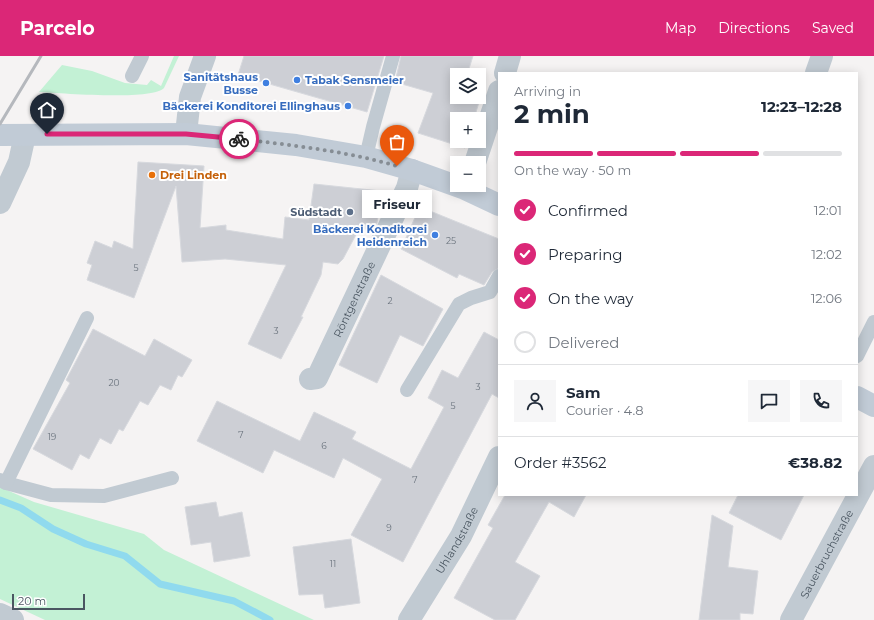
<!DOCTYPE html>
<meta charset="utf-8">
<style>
body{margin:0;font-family:Montserrat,sans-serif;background:#f6f6f7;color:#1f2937;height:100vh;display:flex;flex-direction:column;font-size:15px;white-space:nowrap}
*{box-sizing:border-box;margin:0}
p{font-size:13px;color:#747a83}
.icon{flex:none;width:22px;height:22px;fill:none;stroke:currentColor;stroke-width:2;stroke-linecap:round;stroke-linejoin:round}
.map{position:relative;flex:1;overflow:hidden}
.panel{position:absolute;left:498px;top:16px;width:360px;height:424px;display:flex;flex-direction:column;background:#fff;border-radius:0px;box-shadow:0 2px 10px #0003}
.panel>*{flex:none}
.fabs{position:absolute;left:450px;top:12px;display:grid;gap:8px}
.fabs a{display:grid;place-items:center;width:36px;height:36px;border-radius:0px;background:#fff;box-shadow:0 2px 10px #0003;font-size:20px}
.scale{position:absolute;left:12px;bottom:10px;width:73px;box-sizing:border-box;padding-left:4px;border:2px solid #4a5661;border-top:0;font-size:11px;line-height:14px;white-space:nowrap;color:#4a5661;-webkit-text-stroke:3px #fff;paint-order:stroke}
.pin{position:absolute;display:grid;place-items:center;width:34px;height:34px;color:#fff;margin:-41px -17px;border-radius:50% 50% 50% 0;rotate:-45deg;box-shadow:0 0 4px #0007}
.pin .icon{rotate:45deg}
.courier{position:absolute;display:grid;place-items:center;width:40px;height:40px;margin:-20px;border:3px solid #db2777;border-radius:50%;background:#fff;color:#222;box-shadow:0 1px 5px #0007}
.bubble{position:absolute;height:28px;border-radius:0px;background:#fff;box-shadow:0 2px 10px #0003;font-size:13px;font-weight:700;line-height:28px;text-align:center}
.headline em{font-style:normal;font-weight:700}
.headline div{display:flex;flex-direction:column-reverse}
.headline{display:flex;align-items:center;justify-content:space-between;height:68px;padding:0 16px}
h1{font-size:26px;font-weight:700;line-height:30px}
.bar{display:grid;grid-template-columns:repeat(4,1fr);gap:6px 4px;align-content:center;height:48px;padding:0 16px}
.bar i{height:5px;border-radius:3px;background:#e0e1e3}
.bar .selected{background:#db2777}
.bar p{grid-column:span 4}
.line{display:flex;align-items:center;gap:10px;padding:0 16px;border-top:1px solid #e0e1e3}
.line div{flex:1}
.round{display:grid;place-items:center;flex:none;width:42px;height:42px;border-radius:0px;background:#f6f6f7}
ol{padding:0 16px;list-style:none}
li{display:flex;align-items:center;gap:12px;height:44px}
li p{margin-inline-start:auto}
li .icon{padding:4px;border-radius:50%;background:#db2777;color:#fff;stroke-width:4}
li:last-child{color:#747a83}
li i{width:22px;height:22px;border:2px solid #e0e1e3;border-radius:50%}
header{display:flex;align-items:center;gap:24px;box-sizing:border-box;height:56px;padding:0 20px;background:#db2777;color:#fff}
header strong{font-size:19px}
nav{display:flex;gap:22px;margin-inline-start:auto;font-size:14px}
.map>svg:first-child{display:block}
</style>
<header>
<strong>Parcelo</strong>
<nav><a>Map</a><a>Directions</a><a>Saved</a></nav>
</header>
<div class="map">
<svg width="874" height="564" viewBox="0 0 874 564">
<rect width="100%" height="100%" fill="#f5f3f3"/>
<g fill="#c3f1d5">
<path d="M174,0H179L164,32C152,45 60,37 39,36L62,9L92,15L125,27L147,29L151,24L161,30Z"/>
<path d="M0,431L34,446L144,478L164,494L314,564H45L0,543Z"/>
</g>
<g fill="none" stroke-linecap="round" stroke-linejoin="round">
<path stroke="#90daee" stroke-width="7" d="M0,444L21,452L53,473L86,488L125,500L160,528L234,545L270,564"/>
</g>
<g fill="#cdcfd5" stroke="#d7d9de">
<path d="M244,0H384L367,56L238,19Z"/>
<path d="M401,0H473L467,19H457V41H479V27L484,29L474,63H457V85H467L465,92L418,77L433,37L395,26Z"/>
<path d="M138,106L204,110L200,172L226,169V174L283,183L285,161L309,164L314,128L381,135L377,167L373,175L359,173L343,203L338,208L323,206L321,219L301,261H303L281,303L248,288L286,209L225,203L182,206L176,130L134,242L87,224L92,209L87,207L95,185L112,192L114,185L133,193Z"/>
<path d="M430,155L499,183V212L492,216L484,229L459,218L457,222L401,193L417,157L427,162Z"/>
<path d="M381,219L443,253L423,290L400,279L377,327L339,309Z"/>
<path d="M93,273L145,300L154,283L192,304L182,321L178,319L171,334L160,329L148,349L140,345L123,375L119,373L111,388L100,382L89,403L80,398L72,414L33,393L70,327L66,324Z"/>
<path d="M484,276L499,284V342L492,338L403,506L351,479L382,423L343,402L334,422L274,394L263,417L197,385L217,345L300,385L314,356L356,376L352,383L411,413L444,351L428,342L442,314L458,322Z"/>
<path d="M505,439H586L574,461L549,446L515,506L540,520L515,564H495L454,542L493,472L488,469Z"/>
<path d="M738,439H804L781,484L729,457Z"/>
<path d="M216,446L219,461L242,456L250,500L214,506L211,486L191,489L185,451Z"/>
<path d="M712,459L733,470L728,511L758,515L753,558L740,557V564H699Z"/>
<path d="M351,483L360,547L325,552L323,538L299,539L293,491Z"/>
</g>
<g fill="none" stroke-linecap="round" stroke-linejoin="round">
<g stroke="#c1cad2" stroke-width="14">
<path d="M132,20L142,0"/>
<path d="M366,101L373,71L393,0"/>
<path d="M857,300L874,266"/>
<path d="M407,334L459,248L471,242L490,236L499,220"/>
<path d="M0,424L6,427L51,439L104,440L172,422"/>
<path d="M6,427L87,262"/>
</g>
<g stroke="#c1cad2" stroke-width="22">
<path d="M505,17L510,0"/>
<path d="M816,17L822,0"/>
<path d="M186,78L190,41L205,0"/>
<path d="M475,107L499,35"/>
<path d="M0,147L19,106L25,79"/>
<path id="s1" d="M310,323L317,322L407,132L412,114"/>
<path d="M0,558L13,564"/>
<path id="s2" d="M409,564L461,480L499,401"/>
<path id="s3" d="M791,564L874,410"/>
</g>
<g stroke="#c1cbd6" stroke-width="22">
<path d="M0,79L186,78L296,89L366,101L412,114L465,133L499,149"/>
<path d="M857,341L874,350"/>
</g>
<path stroke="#b5b8bd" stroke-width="3" d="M0,68L41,0"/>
</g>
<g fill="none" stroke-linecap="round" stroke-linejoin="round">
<path stroke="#868d94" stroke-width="4" stroke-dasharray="0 7.2" d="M239,83C292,89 345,95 397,110"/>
<path stroke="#db2777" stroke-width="5" d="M47,78H186L239,83"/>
</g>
<g fill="#3f7fe0" stroke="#fff" stroke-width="1.5">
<circle cx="297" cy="24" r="4"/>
<circle cx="266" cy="27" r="4"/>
<circle cx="348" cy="50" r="4"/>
<circle cx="435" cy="179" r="4"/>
</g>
<circle fill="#e8710a" stroke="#fff" stroke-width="1.5" cx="152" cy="119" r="4"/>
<circle fill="#5c6f8a" stroke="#fff" stroke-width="1.5" cx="350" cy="156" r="4"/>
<g text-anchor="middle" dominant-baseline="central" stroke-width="4" stroke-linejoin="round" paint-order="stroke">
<g font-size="9" fill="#6b747e">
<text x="451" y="184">25</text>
<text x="136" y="211">5</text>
<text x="390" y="244">2</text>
<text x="276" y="274">3</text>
<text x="114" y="326">20</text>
<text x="478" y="330">3</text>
<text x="453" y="349">5</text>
<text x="241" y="378">7</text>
<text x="52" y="380">19</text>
<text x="324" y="389">6</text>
<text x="415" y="423">7</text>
<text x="389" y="471">9</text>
<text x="333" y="507">11</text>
</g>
<g font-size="11" font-weight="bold" fill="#366cbe" stroke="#fff" text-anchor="end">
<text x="258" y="21">Sanitätshaus<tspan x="258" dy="13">Busse</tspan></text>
<text x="305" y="24" text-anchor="start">Tabak Sensmeier</text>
<text x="340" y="50">Bäckerei Konditorei Ellinghaus</text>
<text x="427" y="173">Bäckerei Konditorei<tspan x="427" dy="13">Heidenreich</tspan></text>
</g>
<g font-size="11" font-weight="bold" fill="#c56008" stroke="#fff" text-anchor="start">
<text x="160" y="119">Drei Linden</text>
</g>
<g font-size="11" font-weight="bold" fill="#4e5e75" stroke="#fff" text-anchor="end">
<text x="342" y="156">Südstadt</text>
</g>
<g font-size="11" fill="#4a5661" stroke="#fff">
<text stroke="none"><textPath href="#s1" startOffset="94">Röntgenstraße</textPath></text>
<text stroke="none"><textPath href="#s2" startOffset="93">Uhlandstraße</textPath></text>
<text stroke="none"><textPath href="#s3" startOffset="75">Sauerbruchstraße</textPath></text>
</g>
</g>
</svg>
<div class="fabs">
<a><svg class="icon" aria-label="layers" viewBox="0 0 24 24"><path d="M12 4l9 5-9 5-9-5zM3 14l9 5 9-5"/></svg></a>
<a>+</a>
<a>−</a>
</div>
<div class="scale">20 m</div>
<div class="pin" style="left:397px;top:110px;background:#ea580c"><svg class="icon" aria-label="bag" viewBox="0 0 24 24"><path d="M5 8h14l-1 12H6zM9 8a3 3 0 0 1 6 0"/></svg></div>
<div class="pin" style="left:47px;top:78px;background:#1f2937"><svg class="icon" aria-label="home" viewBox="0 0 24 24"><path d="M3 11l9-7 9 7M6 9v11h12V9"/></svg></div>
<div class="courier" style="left:239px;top:83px"><svg class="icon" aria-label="bike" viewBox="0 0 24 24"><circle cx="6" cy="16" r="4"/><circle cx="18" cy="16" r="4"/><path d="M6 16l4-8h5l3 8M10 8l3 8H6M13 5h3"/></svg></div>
<div class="bubble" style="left:362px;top:134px;width:70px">Friseur</div>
<section class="panel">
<div class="headline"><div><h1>2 min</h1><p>Arriving in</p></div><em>12:23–12:28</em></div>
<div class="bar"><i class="selected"></i><i class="selected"></i><i class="selected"></i><i></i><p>On the way · 50 m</p></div>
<ol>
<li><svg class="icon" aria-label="check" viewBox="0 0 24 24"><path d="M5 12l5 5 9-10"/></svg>Confirmed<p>12:01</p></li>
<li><svg class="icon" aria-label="check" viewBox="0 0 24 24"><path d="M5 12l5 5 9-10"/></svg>Preparing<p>12:02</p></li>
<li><svg class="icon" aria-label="check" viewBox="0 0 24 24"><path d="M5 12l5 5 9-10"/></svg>On the way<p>12:06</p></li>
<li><i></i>Delivered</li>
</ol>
<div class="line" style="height:72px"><a class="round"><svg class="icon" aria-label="person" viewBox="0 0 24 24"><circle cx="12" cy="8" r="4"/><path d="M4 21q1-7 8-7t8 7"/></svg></a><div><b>Sam</b><p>Courier · 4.8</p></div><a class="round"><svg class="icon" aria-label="chat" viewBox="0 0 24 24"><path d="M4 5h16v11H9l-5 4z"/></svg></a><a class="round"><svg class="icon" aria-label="phone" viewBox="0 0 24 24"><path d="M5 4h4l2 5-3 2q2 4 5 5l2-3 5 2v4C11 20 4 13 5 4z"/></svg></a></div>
<div class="line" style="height:52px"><div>Order #3562</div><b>€38.82</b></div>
</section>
</div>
